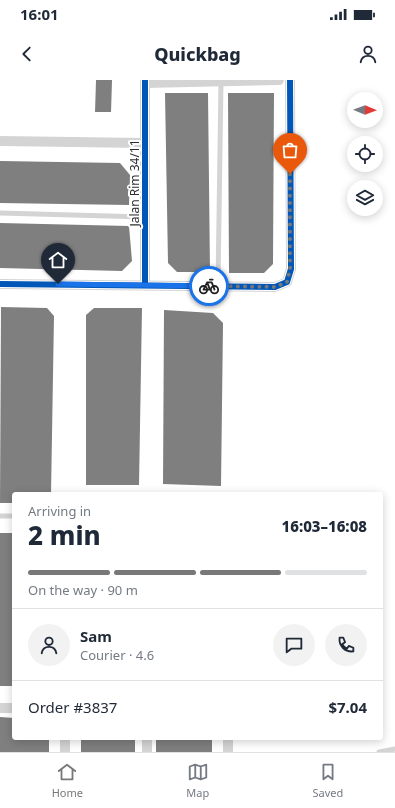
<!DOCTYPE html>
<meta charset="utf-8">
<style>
body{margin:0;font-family:"Noto Sans",sans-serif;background:#f2f2f3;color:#1f2937;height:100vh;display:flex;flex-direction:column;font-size:15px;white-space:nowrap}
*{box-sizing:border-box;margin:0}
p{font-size:13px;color:#747a83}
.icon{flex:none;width:22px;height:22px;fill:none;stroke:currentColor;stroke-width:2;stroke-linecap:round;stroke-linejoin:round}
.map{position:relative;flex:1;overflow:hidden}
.details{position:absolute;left:12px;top:412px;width:371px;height:248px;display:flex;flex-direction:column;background:#fff;border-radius:4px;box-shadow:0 2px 10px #0003}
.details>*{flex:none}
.needle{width:26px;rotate:91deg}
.tools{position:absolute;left:347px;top:12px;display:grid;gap:8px}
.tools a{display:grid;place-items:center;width:36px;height:36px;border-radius:50%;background:#fff;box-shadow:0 2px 10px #0003;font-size:20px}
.pin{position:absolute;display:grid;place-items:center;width:34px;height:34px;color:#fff;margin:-41px -17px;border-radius:50% 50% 50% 0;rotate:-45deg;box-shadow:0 0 4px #0007}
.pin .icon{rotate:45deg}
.courier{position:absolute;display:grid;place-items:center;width:40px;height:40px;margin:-20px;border:3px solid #1a73e8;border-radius:50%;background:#fff;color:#222;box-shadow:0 1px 5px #0007}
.overview em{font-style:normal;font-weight:800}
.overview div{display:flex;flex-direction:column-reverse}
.overview{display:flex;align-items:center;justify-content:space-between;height:68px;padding:0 16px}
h1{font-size:26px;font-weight:800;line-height:30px}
.bar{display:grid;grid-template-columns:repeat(4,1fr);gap:6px 4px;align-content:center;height:48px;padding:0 16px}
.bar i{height:5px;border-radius:3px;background:#e0e1e3}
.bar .active{background:#787878}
.bar p{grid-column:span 4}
.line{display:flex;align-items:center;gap:10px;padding:0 16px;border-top:1px solid #e0e1e3}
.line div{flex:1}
.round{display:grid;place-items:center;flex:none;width:42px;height:42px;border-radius:21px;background:#f2f2f3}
.status{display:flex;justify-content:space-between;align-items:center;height:28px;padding:0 20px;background:#fff;direction:ltr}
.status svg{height:11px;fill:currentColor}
header{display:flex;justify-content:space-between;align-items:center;height:52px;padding:0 16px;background:#fff;font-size:18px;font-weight:800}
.dock{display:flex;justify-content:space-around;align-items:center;height:56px;border-top:1px solid #e0e1e3;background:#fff;font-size:11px;color:#747a83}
.dock a{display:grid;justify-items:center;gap:2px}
.dock .active{color:#787878}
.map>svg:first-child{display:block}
</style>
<div class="status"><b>16:01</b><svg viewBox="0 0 49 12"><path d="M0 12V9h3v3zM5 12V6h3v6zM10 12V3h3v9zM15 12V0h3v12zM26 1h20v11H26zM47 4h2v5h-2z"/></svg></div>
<header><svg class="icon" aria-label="back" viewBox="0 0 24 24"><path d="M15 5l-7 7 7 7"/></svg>Quickbag<svg class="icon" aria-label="person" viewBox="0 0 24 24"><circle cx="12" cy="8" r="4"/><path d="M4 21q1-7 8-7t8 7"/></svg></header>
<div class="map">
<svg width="395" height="672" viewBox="0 0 395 672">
<rect width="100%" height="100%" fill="#fff"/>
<g fill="#7f7f7f">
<path d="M96,0H112L111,32H95Z"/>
<path d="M165,13H208L210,192H177L168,183Z"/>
<path d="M228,13H274L273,184L264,193H229Z"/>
<path d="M0,81L120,83L130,95L129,125L0,123Z"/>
<path d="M0,143L129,146L132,181L122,191L0,188Z"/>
<path d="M1,227L47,228L54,236L51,414H14V423H0Z"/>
<path d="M94,228H142L139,405H86V235Z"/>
<path d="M164,230L213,233L223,243L221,406L163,404Z"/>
<rect x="0" y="453" width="14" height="153"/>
<path d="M0,637L14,638V658H49V672H0Z"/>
<rect x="81" y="658" width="54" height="14"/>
<rect x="156" y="658" width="56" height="14"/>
</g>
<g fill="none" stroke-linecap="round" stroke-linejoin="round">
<g stroke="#d4d4d4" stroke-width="5">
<path d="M0,133L145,137"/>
<path d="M218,206L221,1"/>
<path d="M0,436H14"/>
<path d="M379,672L395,669"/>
</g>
<g stroke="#d4d4d4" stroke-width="10">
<path d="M145,3L279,0"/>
<path d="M0,61L145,63"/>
<path d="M0,204L275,207L287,202L291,189L290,0"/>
<path d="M145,205V0"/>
<path d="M0,628H14"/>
<path d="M65,672V658"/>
<path d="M147,672V658"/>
<path d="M228,672V658"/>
</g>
<g stroke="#fff" stroke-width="8">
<g id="cycleway">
<path d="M0,204L275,207L287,202L291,189L290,0"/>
<path d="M145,205V0"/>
</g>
</g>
<use href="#cycleway" stroke="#0057b8" stroke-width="6"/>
</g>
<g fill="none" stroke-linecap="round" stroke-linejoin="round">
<path stroke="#787878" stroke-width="4" stroke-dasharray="0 7.2" d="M209,206L275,207L287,202L290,189V94"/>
<path stroke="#1a73e8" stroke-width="5" d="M58,204L209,206"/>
</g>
<g text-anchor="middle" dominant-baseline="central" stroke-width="4" stroke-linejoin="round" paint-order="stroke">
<g font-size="12" fill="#2f2f2f" stroke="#fff">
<text transform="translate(134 103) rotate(-90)">Jalan Rim 34/11</text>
</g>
</g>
</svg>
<div class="tools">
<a><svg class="needle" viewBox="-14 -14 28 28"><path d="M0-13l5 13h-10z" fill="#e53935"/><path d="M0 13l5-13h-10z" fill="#747a83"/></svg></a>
<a><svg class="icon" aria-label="locate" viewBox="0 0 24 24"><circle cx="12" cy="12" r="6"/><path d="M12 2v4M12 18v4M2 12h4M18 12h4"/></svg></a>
<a><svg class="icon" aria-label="layers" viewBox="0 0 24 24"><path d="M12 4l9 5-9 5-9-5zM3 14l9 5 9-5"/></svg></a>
</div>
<div class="pin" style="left:290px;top:94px;background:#ea580c"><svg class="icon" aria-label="bag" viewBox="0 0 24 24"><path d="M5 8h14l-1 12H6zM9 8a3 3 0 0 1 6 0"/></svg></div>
<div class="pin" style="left:58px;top:204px;background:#1f2937"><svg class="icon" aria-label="home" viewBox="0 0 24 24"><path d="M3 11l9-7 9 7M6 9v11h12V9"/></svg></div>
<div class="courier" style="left:209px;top:206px"><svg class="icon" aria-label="bike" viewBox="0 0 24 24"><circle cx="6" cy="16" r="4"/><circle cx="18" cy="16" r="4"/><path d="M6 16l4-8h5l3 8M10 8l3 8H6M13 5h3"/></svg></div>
<section class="details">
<div class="overview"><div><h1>2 min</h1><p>Arriving in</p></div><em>16:03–16:08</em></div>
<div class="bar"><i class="active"></i><i class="active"></i><i class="active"></i><i></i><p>On the way · 90 m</p></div>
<div class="line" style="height:72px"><a class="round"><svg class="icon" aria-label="person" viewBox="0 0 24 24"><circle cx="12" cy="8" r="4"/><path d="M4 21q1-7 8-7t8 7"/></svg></a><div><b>Sam</b><p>Courier · 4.6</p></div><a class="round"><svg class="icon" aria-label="chat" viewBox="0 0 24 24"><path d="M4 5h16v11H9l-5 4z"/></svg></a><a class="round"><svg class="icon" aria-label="phone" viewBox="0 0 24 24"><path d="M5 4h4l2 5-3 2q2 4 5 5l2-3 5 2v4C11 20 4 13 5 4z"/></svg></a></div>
<div class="line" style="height:52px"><div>Order #3837</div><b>$7.04</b></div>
</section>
</div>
<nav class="dock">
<a class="active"><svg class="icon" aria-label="home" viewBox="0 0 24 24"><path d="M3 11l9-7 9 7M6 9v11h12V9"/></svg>Home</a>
<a><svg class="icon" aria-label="map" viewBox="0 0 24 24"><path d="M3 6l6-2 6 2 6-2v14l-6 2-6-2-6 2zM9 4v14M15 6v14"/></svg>Map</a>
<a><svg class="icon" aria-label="saved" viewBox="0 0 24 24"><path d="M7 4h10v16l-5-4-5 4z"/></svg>Saved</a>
</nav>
